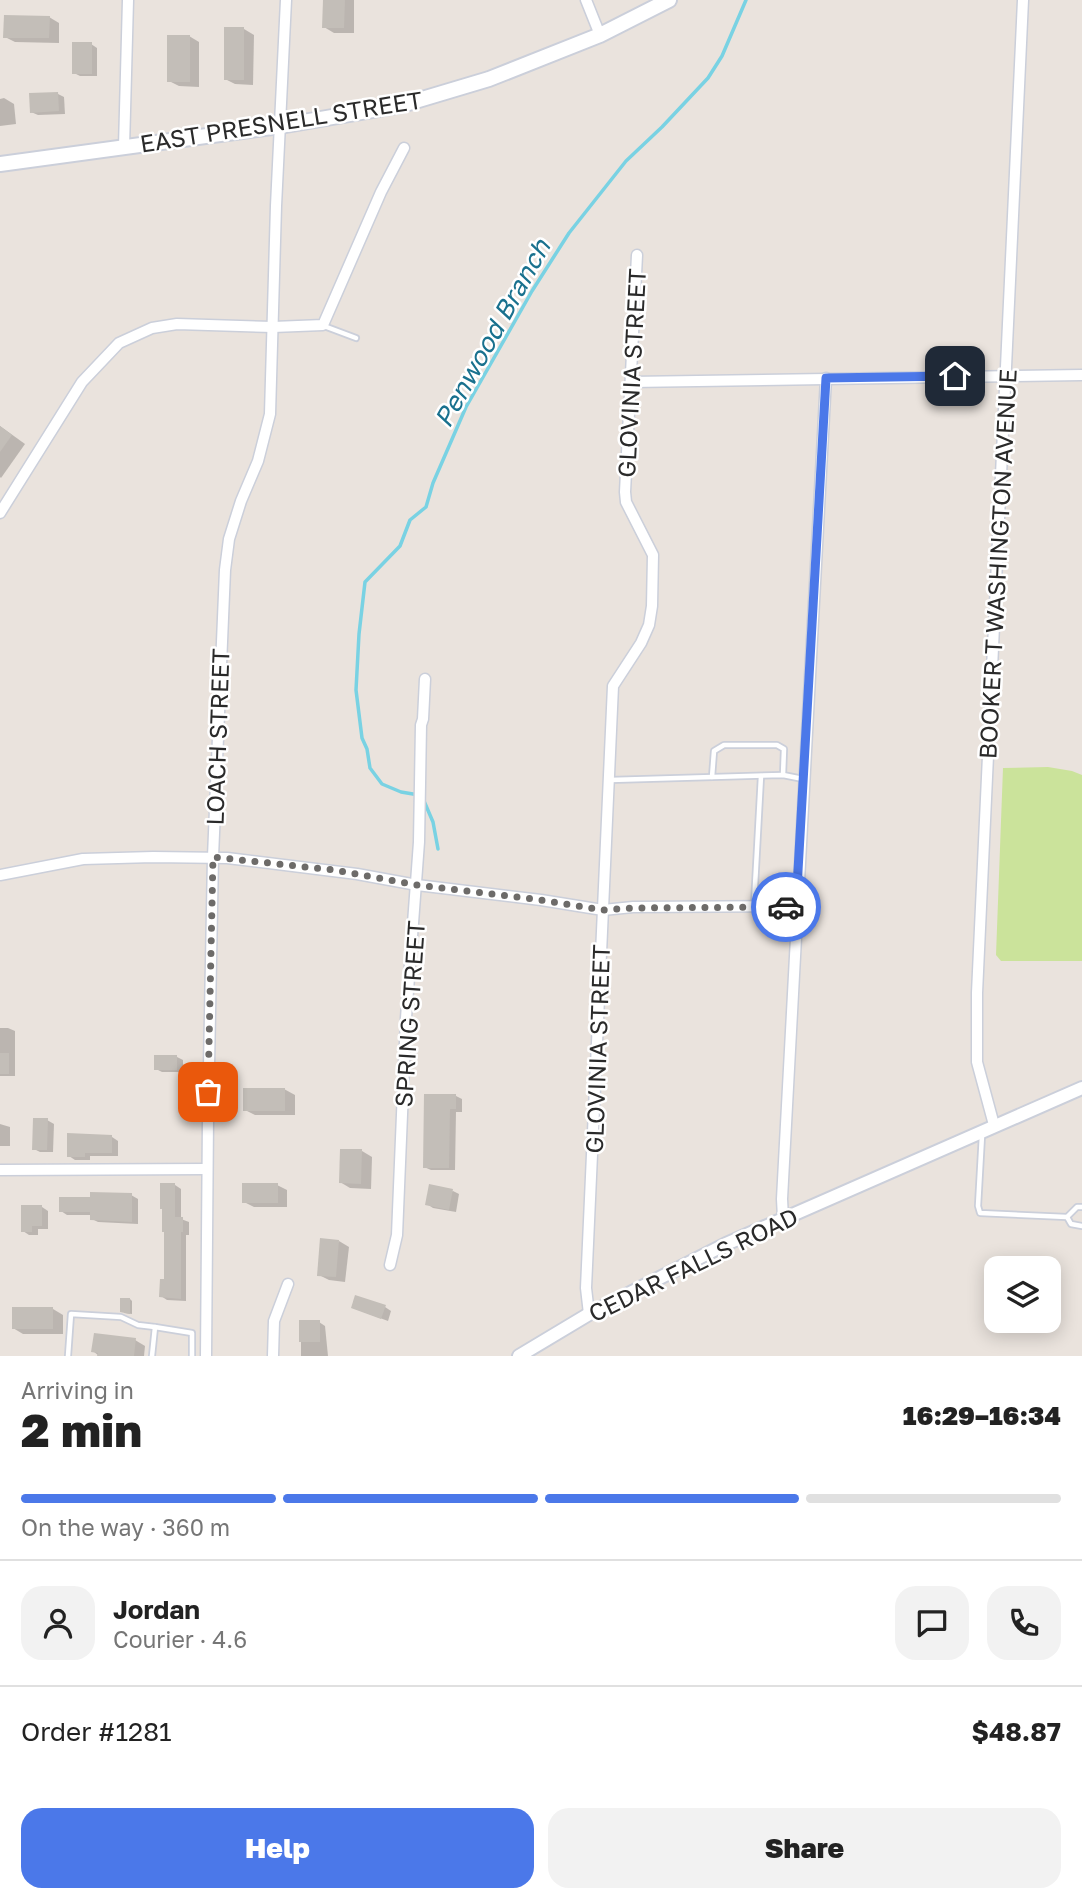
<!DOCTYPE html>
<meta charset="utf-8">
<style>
body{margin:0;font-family:"Golos Text",sans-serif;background:#f2f2f2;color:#222;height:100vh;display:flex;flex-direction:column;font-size:26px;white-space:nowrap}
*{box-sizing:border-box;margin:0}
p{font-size:23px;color:#767676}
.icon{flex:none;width:38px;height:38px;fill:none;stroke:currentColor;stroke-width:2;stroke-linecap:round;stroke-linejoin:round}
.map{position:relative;height:1356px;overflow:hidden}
.panel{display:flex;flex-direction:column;background:#fff;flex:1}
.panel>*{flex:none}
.controls{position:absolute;left:984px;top:1256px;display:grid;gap:14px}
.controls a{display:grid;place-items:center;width:77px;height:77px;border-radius:14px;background:#fff;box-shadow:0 4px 18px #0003;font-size:35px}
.pin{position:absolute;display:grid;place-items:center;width:60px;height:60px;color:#fff;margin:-30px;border-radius:14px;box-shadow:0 4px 10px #0006}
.courier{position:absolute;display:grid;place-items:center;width:70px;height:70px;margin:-35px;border:5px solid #4b78e9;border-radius:50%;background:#fff;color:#222;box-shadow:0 2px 9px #0007}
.headline em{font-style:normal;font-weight:800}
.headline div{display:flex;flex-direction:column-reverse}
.headline{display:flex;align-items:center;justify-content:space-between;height:119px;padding:0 21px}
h1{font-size:46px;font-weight:800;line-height:52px}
.bar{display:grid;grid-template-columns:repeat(4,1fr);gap:10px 7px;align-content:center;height:84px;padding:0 21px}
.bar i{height:9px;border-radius:5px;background:#e0e0e0}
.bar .selected{background:#4b78e9}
.bar p{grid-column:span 4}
.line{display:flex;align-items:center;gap:18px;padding:0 21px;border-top:2px solid #e0e0e0}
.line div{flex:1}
.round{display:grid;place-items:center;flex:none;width:74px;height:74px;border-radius:21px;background:#f2f2f2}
.cta{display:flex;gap:14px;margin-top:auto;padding:14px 21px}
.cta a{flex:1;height:80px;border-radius:21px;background:#4b78e9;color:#fff;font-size:28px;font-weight:800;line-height:80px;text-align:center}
.cta a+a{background:#f2f2f2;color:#222}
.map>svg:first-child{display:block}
</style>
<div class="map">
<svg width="1082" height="1356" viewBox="0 0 1082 1356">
<rect width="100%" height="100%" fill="#eae3dd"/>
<path fill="#cbe39b" d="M1048,767L1072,771L1082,775V961H1001L996,955L1003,768Z"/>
<g fill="#0003">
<path d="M324,0H354V33H334L324,27Z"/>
<path d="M49,17L59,23V43L15,42L5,37Z"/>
<path d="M244,29L254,35L253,85L235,84L225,79Z"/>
<path d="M189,36L199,42V87L179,86L169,81Z"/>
<path d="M91,44L97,48V76H80L74,73Z"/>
<path d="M58,94L64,97L65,114L38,115L31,112Z"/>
<path d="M4,98L14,104L16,124L0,126V99Z"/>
<path d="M0,426L25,444L1,478L0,477Z"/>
<path d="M0,1028H8L15,1031V1076H0Z"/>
<path d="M177,1057L183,1060V1072H162L156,1069Z"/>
<path d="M284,1089L295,1095V1115H255L245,1110Z"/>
<path d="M456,1096L462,1099V1112H456L455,1170H431L424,1167Z"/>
<path d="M47,1120L54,1124L53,1152H40L34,1149Z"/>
<path d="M0,1124L10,1127V1146H0Z"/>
<path d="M112,1137L118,1141V1156H90V1160H75L69,1156Z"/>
<path d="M362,1151L372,1157L371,1189L350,1188L340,1182Z"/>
<path d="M175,1185L181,1189V1219L189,1222V1235H186V1301L167,1300L161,1296L166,1281Z"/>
<path d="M277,1185L287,1190V1207H254L244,1202Z"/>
<path d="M453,1191L459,1194L456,1212L433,1208L427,1204Z"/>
<path d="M131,1195L138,1199V1224L98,1222L92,1219V1215H67L61,1211Z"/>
<path d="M42,1207L48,1211V1229H38V1235H29L23,1231Z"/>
<path d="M339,1241L349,1247L345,1282L329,1280L319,1275Z"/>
<path d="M130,1299L132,1301V1314L124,1313Z"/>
<path d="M385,1307L391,1311L388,1321L353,1308Z"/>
<path d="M53,1309L63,1315V1334H23L13,1328Z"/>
<path d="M301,1322H319L325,1326L328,1356H301Z"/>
<path d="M135,1340L145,1346L144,1356H99L93,1351Z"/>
</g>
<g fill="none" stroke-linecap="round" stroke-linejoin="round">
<g stroke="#79d2e3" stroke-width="3.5">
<path d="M419,795L401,792L382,784L370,768L367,749L362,738L356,690L359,634L365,582L400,546L410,520L426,507L433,483L466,407L532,291L569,233L626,161L662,127L708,78L722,56L746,0"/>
<path d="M424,801L433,822L438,849"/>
</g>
</g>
<g fill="#c3beb8">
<path d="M323,0H345L344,28H322Z"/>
<path d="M4,15L50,16L49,38H3Z"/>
<rect x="224" y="27" width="20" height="53"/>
<rect x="167" y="35" width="23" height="47"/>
<rect x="72" y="42" width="20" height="32"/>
<path d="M58,92L59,111L30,113L29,93Z"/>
<path d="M0,426L12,435L0,452Z"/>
<rect x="0" y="1053" width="9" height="21"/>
<rect x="154" y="1055" width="23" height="15"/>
<rect x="243" y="1088" width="42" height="23"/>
<path d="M424,1094H456V1109H450L449,1168H423Z"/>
<path d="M33,1118H48L47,1150H32Z"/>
<path d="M67,1133L112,1135V1153H85V1157H67Z"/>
<path d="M340,1149H362L361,1184L339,1183Z"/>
<path d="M160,1183H175V1217H183V1232H181V1299L159,1297L160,1279H164V1232H162V1209H160Z"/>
<rect x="242" y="1183" width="36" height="20"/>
<path d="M429,1184L453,1189L449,1210L425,1205Z"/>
<path d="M90,1192L132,1193V1222L90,1220V1212H59V1197H90Z"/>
<path d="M21,1205H42V1226H32V1232H21Z"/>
<path d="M320,1238L339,1240L336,1277L317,1276Z"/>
<path d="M355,1295L386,1305L381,1319L351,1308Z"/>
<path d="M120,1298H130V1314L120,1312Z"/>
<rect x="12" y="1307" width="41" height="22"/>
<rect x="299" y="1320" width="21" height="22"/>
<path d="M94,1333L136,1338L134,1356H97L98,1353L91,1352Z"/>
</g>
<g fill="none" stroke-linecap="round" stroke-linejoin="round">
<g stroke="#cbcfda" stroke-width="8">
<g id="service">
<path d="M324,326L356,338"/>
<path d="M712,777L714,751L724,745H777L784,749L783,775"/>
<path d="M610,780L783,775L803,779"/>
<path d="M754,904L761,776"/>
<path d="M982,1135L978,1206L980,1213L1067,1217L1077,1207H1082"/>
<path d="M1067,1217L1071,1224L1082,1226"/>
<path d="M68,1356L71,1314L121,1317L138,1325L155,1327"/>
<path d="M152,1356L155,1327L192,1333V1356"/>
</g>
</g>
<g stroke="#cbcfda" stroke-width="13">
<g id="minor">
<path d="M586,0L600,35"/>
<path d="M124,147L128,0"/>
<path d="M631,382L1082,375"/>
<path d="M0,513L82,382L119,343L152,328L177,324L273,327L323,325L381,192L404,148"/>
<path d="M0,875L83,859L153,857L227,858L357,874L417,885L541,900L603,910L633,907L796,906"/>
<path d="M994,1125L977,1062V993L1023,0"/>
<path d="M0,1170L207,1169"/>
<path d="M783,1218L782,1199L826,378"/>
<path d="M390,1265L397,1235L406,1018L419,842L421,725L423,719L425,679"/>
<path d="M589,1314L586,1288L613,686L641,643L649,625L652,606L653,555L626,502L625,492L637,255"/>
<path d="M206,1356L208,1118L213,857L225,570L229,539L241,501L258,461L270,414L276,206L286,0"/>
<path d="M273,1356L274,1321L288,1284"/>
</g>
</g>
<g stroke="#cbcfda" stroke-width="16">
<path id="tertiary" d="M519,1356L589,1314L726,1244L1082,1088"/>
</g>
<g stroke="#cbcfda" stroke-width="18">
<path id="secondary" d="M0,164L280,126L402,105L489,79L600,35L669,0"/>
</g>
<use href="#service" stroke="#fff" stroke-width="4.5"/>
<use href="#minor" stroke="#fff" stroke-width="10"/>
<use href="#tertiary" stroke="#fff" stroke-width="12"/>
<use href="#secondary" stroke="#fff" stroke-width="14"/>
</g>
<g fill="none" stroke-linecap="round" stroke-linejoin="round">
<path stroke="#6d6b69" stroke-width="7" stroke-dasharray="0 12.6" d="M208,1092L213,857L334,870L417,885L541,900L603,910L633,908L786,907"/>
<path stroke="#4b78e9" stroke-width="9" d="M786,907L796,906L826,378L955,376"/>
</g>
<g text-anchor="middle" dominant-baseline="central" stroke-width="5" stroke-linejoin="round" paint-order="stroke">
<g font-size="24" fill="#2a2a2a" stroke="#fff">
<text transform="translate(281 121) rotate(-9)">EAST PRESNELL STREET</text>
<text transform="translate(631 373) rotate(-87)">GLOVINIA STREET</text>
<text transform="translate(997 564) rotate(-87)">BOOKER T WASHINGTON AVENUE</text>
<text transform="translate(217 737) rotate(-88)">LOACH STREET</text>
<text transform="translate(409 1014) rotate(-86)">SPRING STREET</text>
<text transform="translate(597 1049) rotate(-88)">GLOVINIA STREET</text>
<text transform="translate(693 1264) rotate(-26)">CEDAR FALLS ROAD</text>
</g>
<g font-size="26" font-style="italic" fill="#19718e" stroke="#fff">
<text transform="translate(492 333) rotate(-61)">Penwood Branch</text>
</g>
</g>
</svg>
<div class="controls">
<a><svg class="icon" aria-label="layers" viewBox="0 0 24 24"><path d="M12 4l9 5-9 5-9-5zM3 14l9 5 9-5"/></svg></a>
</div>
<div class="pin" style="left:208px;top:1092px;background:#ea580c"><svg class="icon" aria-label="bag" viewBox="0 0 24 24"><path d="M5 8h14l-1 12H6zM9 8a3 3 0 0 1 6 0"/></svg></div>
<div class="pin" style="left:955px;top:376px;background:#1f2937"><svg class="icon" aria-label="home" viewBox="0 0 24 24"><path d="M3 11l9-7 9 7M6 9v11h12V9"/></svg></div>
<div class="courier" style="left:786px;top:907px"><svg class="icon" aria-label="car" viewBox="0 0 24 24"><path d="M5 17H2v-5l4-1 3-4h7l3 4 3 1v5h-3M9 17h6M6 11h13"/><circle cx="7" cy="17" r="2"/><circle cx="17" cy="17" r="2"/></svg></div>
</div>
<section class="panel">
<div class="headline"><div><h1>2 min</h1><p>Arriving in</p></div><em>16:29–16:34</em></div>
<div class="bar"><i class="selected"></i><i class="selected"></i><i class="selected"></i><i></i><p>On the way · 360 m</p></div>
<div class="line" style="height:126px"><a class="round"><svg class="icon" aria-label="person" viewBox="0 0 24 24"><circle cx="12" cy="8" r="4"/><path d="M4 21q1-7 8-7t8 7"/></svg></a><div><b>Jordan</b><p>Courier · 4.6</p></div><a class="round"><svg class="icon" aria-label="chat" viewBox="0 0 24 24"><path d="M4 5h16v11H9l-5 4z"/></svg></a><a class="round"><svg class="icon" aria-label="phone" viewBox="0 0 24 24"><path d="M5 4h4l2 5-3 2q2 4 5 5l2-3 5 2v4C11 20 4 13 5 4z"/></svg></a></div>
<div class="line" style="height:91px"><div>Order #1281</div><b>$48.87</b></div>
<div class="cta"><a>Help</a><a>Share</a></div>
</section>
